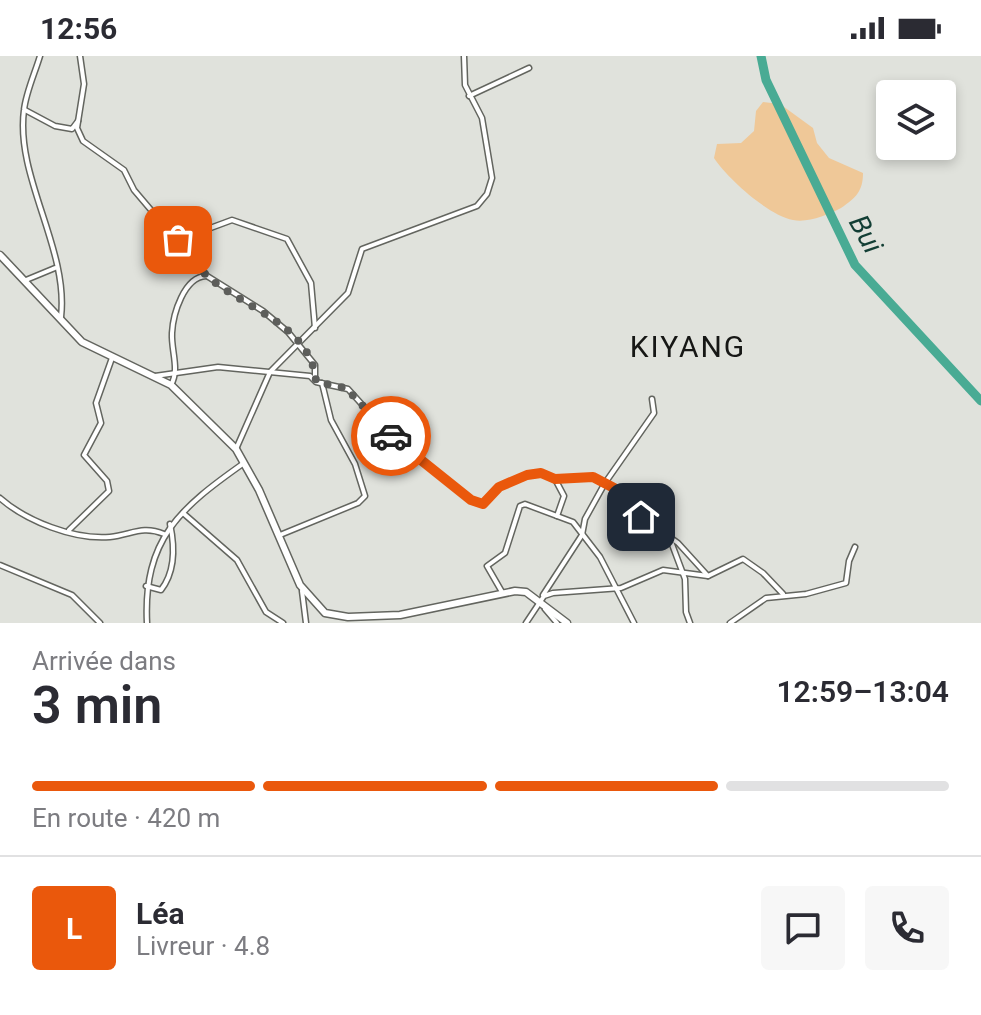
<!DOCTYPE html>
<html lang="fr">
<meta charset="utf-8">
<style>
body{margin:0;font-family:Roboto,sans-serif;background:#f7f7f7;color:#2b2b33;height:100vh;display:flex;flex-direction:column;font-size:30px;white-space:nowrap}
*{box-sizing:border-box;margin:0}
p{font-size:26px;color:#7c7c81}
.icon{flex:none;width:44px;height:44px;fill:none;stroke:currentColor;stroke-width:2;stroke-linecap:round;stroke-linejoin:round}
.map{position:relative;height:567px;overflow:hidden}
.drawer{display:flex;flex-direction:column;background:#fff;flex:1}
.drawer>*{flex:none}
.fabs{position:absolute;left:876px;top:24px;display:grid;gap:16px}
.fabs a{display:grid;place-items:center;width:80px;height:80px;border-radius:8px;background:#fff;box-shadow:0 4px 12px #0003;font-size:40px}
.pin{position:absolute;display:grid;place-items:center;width:68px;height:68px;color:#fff;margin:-34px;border-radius:16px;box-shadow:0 4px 12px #0006}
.courier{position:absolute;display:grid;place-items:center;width:80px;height:80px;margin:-40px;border:6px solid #ea580c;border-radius:50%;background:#fff;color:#222;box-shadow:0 2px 10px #0007}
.head em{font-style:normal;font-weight:600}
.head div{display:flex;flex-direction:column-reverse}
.head{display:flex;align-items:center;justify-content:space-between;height:136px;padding:0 32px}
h1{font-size:52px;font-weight:600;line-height:60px}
.bar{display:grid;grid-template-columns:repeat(4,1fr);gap:12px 8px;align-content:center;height:96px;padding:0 32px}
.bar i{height:10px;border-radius:6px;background:#e1e1e2}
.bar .selected{background:#ea580c}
.bar p{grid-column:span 4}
.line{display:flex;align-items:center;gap:20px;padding:0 32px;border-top:2px solid #e1e1e2}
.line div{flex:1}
.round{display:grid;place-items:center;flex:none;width:84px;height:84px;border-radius:8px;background:#f7f7f7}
.status{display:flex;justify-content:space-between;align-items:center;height:56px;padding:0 40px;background:#fff;direction:ltr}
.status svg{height:22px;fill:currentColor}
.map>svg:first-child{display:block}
</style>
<div class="status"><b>12:56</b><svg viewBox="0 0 49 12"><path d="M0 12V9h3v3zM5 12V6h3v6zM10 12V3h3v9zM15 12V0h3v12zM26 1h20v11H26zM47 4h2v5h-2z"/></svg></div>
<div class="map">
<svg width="981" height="567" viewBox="0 0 981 567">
<rect width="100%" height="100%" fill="#e0e2dc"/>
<path fill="#efc898" d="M763,46L780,48L813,72L817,87L829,102L863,117C863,135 856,142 841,152C828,159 808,167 793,164C768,159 728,123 714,102L717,88L741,87L754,75L756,55Z"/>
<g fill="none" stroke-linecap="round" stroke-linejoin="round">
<path stroke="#49ab94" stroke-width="9" d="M761,0L766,24L855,209L981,345"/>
<g stroke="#63655f" stroke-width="7">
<g id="street">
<path d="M40,0C35,17 26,36 24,54C15,121 69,193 61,261"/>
<path d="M80,0L84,28L77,72L83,85L124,114L134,134L207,220L263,255L288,276L315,309V323"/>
<path d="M469,40L529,12"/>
<path d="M25,54L55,70L72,73L78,65"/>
<path d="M178,184L232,164L287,183L311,227L315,272"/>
<path d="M26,224L55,212"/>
<path d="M155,320L218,311L310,320L316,326L348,333L386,375L471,444L483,448L499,431L527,419L541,417L555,423L593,421L614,432L634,455L678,487L708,520"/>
<path d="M171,329C180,313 171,295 172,277C173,258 184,221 206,220"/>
<path d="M236,393L270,316L348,237L362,193L477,150L487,138L492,122L482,62L465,29L464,0"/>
<path d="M555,423L564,440L557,460"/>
<path d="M0,442C26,465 74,484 110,481C131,479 142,469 164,478"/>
<path d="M183,457L237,504L266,556L283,567"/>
<path d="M69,474L109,435L107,425L84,399L101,367L96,347L112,302"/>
<path d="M280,479L358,447L365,440L355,408L331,364L322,327"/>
<path d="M670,483L685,523L686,556L690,567"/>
<path d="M0,509L72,539L100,567"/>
<path d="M146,530L161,534C175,516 175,491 170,468"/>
<path d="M302,535L306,567"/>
<path d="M502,536L487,510L505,497L520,450L525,448L573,466L600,501L634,567"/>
<path d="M543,539L582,479L585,463L605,427L654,357L652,343"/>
<path d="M545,553L557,567"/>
<path d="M147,567C143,483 180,452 244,407"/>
<path d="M526,567L544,540L553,537L621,532L663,514L708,520L743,503L763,517L783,538"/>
<path d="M730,567L766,542L806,538L846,527L849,505L855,491"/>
</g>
</g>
<g stroke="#63655f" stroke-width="9">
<path id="secondary" d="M0,199L82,286L171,329L236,393L259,434L300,529L325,557L348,561L400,559L515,535L526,536L567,567"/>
</g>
<use href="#street" stroke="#fff" stroke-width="4"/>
<use href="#secondary" stroke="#fff" stroke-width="6"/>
</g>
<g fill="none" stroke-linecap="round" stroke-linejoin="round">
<path stroke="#5d5e5b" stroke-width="8" stroke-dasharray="0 14.4" d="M178,184C187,196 196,209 206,219C242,252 312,268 316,326L346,332L391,380"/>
<path stroke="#ea580c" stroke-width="10" d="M391,380L471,444L483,448L499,431L527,419L541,417L555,423L593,421L614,432L641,461"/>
</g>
<g text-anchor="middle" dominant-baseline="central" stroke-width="6" stroke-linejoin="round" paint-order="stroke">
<g font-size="28" font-style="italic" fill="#123e34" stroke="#e0e2dc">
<text transform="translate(866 178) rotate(61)">Bui</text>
</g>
<g font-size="30" letter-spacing="2" fill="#161715" stroke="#e0e2dc">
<text x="688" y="290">KIYANG</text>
</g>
</g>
</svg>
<div class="fabs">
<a><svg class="icon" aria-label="layers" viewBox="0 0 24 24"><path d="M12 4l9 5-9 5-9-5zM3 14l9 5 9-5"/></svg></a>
</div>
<div class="pin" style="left:178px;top:184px;background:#ea580c"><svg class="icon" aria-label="bag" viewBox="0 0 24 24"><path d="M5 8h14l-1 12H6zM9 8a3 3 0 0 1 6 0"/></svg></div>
<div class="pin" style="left:641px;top:461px;background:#1f2937"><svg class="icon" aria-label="home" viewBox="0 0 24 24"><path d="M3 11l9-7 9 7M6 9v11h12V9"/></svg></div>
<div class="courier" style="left:391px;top:380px"><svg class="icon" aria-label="car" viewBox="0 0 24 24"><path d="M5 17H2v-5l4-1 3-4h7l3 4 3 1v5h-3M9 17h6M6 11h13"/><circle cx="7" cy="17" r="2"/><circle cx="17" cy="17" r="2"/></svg></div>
</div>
<section class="drawer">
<div class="head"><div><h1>3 min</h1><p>Arrivée dans</p></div><em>12:59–13:04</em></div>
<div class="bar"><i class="selected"></i><i class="selected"></i><i class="selected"></i><i></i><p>En route · 420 m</p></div>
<div class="line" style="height:144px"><b class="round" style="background:#ea580c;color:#fff">L</b><div><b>Léa</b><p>Livreur · 4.8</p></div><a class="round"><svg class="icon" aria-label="chat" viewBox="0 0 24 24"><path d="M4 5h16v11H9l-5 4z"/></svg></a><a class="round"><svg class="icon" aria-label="phone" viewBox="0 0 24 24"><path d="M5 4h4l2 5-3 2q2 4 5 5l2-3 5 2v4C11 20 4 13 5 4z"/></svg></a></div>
</section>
